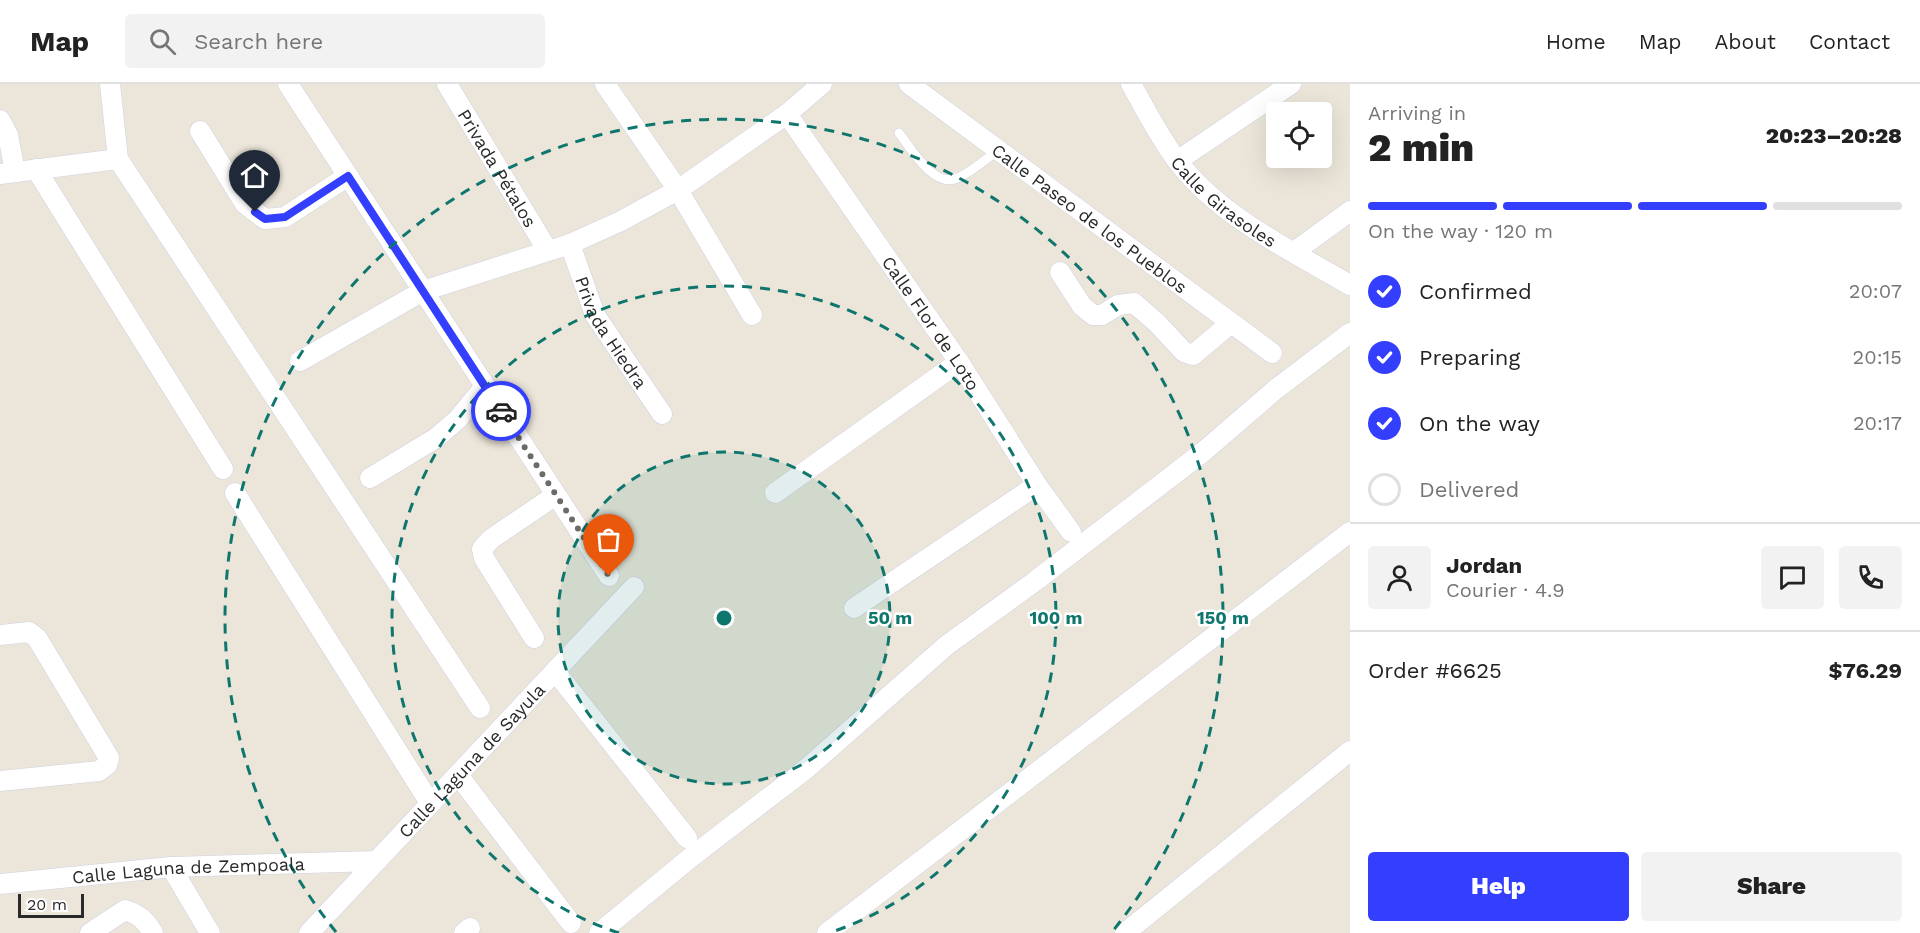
<!DOCTYPE html>
<meta charset="utf-8">
<style>
body{margin:0;font-family:"Work Sans",sans-serif;background:#f2f2f2;color:#222;height:100vh;display:flex;flex-direction:column;font-size:22px;white-space:nowrap}
*{box-sizing:border-box;margin:0}
p{font-size:20px;color:#767676}
.icon{flex:none;width:33px;height:33px;fill:none;stroke:currentColor;stroke-width:2;stroke-linecap:round;stroke-linejoin:round}
.map{position:relative;flex:1;overflow:hidden}
.drawer{display:flex;flex-direction:column;background:#fff;width:570px}
.drawer>*{flex:none}
.tools{position:absolute;left:1266px;top:18px;display:grid;gap:12px}
.tools a{display:grid;place-items:center;width:66px;height:66px;border-radius:6px;background:#fff;box-shadow:0 6px 24px #0002;font-size:30px}
.scale{position:absolute;left:18px;bottom:15px;width:66px;box-sizing:border-box;padding-left:6px;border:3px solid #292929;border-top:0;font-size:16px;line-height:21px;white-space:nowrap;color:#292929;-webkit-text-stroke:4px #fff;paint-order:stroke}
.pin{position:absolute;display:grid;place-items:center;width:51px;height:51px;color:#fff;margin:-62px -26px;border-radius:50% 50% 50% 0;rotate:-45deg;box-shadow:0 0 6px #0007}
.pin .icon{rotate:45deg}
.courier{position:absolute;display:grid;place-items:center;width:60px;height:60px;margin:-30px;border:4px solid #343ffe;border-radius:50%;background:#fff;color:#222;box-shadow:0 2px 8px #0007}
.summary em{font-style:normal;font-weight:800}
.summary div{display:flex;flex-direction:column-reverse}
.summary{display:flex;align-items:center;justify-content:space-between;height:102px;padding:0 18px}
h1{font-size:39px;font-weight:800;line-height:45px}
.bar{display:grid;grid-template-columns:repeat(4,1fr);gap:9px 6px;align-content:center;height:72px;padding:0 18px}
.bar i{height:8px;border-radius:4px;background:#e0e0e0}
.bar .on{background:#343ffe}
.bar p{grid-column:span 4}
.line{display:flex;align-items:center;gap:15px;padding:0 18px;border-top:2px solid #e0e0e0}
.line div{flex:1}
.round{display:grid;place-items:center;flex:none;width:63px;height:63px;border-radius:6px;background:#f2f2f2}
ol{padding:0 18px;list-style:none}
li{display:flex;align-items:center;gap:18px;height:66px}
li p{margin-inline-start:auto}
li .icon{padding:6px;border-radius:50%;background:#343ffe;color:#fff;stroke-width:4}
li:last-child{color:#767676}
li i{width:33px;height:33px;border:3px solid #e0e0e0;border-radius:50%}
.primary-button{display:flex;gap:12px;margin-top:auto;padding:12px 18px}
.primary-button a{flex:1;height:69px;border-radius:6px;background:#343ffe;color:#fff;font-size:24px;font-weight:800;line-height:69px;text-align:center}
.primary-button a+a{background:#f2f2f2;color:#222}
header{display:flex;align-items:center;gap:36px;box-sizing:border-box;height:84px;padding:0 30px;background:#fff;border-bottom:2px solid #e0e0e0}
header strong{font-size:28px}
nav{display:flex;gap:33px;margin-inline-start:auto;font-size:21px}
.search{width:420px;height:54px;background:#f2f2f2;display:flex;align-items:center;gap:15px;box-sizing:border-box;padding:0 21px;border-radius:6px;color:#767676;font-size:22px}
main{display:flex;flex:1;min-height:0}
.map>svg:first-child{display:block}
</style>
<header>
<strong>Map</strong>
<div class="search"><svg class="icon" aria-label="search" viewBox="0 0 24 24"><circle cx="10" cy="10" r="6"/><path d="M15 15l6 6"/></svg>Search here</div>
<nav><a>Home</a><a>Map</a><a>About</a><a>Contact</a></nav>
</header>
<main>
<div class="map">
<svg width="1350" height="849" viewBox="0 0 1350 849">
<rect width="100%" height="100%" fill="#ece6da"/>
<g fill="none" stroke-linecap="round" stroke-linejoin="round">
<g stroke="#cfd0e2" stroke-width="10">
<path id="lane" d="M899,49C911,64 932,102 955,95C968,91 987,74 999,66"/>
</g>
<g stroke="#cfd0e2" stroke-width="21">
<g id="street">
<path d="M110,0L118,75L480,624"/>
<path d="M288,0L609,492"/>
<path id="s1" d="M447,0L548,167"/>
<path d="M605,0L678,106L752,231"/>
<path id="s2" d="M909,0L1272,269"/>
<path id="s3" d="M1131,0C1146,26 1160,55 1179,79C1222,134 1290,166 1350,201"/>
<path id="s4" d="M787,30L959,278L1037,401L1071,448"/>
<path d="M0,36L8,51L15,88"/>
<path d="M200,47L245,120L265,135L285,133L348,92"/>
<path d="M1177,77L1291,0"/>
<path d="M36,85L223,385"/>
<path d="M0,90L118,75"/>
<path id="s5" d="M570,160L595,231L662,330"/>
<path d="M1294,168L1350,127"/>
<path d="M1060,188L1082,222L1093,231H1102L1118,221L1134,219L1157,239L1184,268L1193,271L1231,239"/>
<path d="M300,277L423,207L570,160L621,137L678,106L787,30L822,0"/>
<path d="M370,394L436,354L458,335L485,302"/>
<path d="M235,409L430,719"/>
<path d="M775,409L959,278"/>
<path d="M854,524L1037,401"/>
<path d="M0,551L29,548L37,554L109,674L107,681L99,687L0,697"/>
<path d="M534,554L484,474L482,465L491,455L556,411"/>
<path d="M555,587L687,754"/>
<path d="M458,691L571,839"/>
<path d="M171,783L210,849"/>
<path id="s6" d="M0,800L171,783L377,777"/>
<path d="M90,849L125,826C140,831 145,836 153,849"/>
<path id="s7" d="M309,849L634,503"/>
<path d="M464,849L470,844"/>
<path d="M599,849L690,774L806,685L947,561L1034,498L1203,368L1276,305L1350,249"/>
<path d="M827,849L1350,448"/>
<path d="M1125,849L1350,667"/>
</g>
</g>
<use href="#lane" stroke="#fff" stroke-width="9"/>
<use href="#street" stroke="#fff" stroke-width="20"/>
</g>
<g fill="none" stroke-linecap="round" stroke-linejoin="round">
<path stroke="#6d6b67" stroke-width="6" stroke-dasharray="0 10.8" d="M501,327L609,492"/>
<path stroke="#343ffe" stroke-width="8" d="M255,128L265,135L285,133L348,92L501,327"/>
</g>
<circle cx="724" cy="534" r="166" fill="#0f766e" fill-opacity=".12"/>
<g fill="none" stroke="#0f766e" stroke-width="3" stroke-dasharray="10 8">
<circle cx="724" cy="534" r="166"/>
<path d="M619 849A332 332 0 1 1 829 849"/>
<path d="M336 848A499 499 0 1 1 1112 848"/>
</g>
<g text-anchor="middle" dominant-baseline="central" stroke-width="5" stroke-linejoin="round" paint-order="stroke">
<g font-size="18" fill="#292929" stroke="#fff">
<text stroke="none"><textPath href="#s1" startOffset="98">Privada Pétalos</textPath></text>
<text stroke="none"><textPath href="#s3" startOffset="152">Calle Girasoles</textPath></text>
<text stroke="none"><textPath href="#s2" startOffset="225">Calle Paseo de los Pueblos</textPath></text>
<text stroke="none"><textPath href="#s4" startOffset="254">Calle Flor de Loto</textPath></text>
<text stroke="none"><textPath href="#s5" startOffset="98">Privada Hiedra</textPath></text>
<text stroke="none"><textPath href="#s7" startOffset="237">Calle Laguna de Sayula</textPath></text>
<text stroke="none"><textPath href="#s6" startOffset="189">Calle Laguna de Zempoala</textPath></text>
</g>
</g>
<circle cx="724" cy="534" r="9" fill="#0f766e" stroke="#fff" stroke-width="3"/>
<g font-size="18" text-anchor="middle" font-weight="bold" fill="#0f766e" stroke="#fff" stroke-width="5" stroke-linejoin="round" paint-order="stroke">
<text x="890" y="540">50 m</text>
<text x="1056" y="540">100 m</text>
<text x="1223" y="540">150 m</text>
</g>
</svg>
<div class="tools">
<a><svg class="icon" aria-label="locate" viewBox="0 0 24 24"><circle cx="12" cy="12" r="6"/><path d="M12 2v4M12 18v4M2 12h4M18 12h4"/></svg></a>
</div>
<div class="scale">20 m</div>
<div class="pin" style="left:609px;top:492px;background:#ea580c"><svg class="icon" aria-label="bag" viewBox="0 0 24 24"><path d="M5 8h14l-1 12H6zM9 8a3 3 0 0 1 6 0"/></svg></div>
<div class="pin" style="left:255px;top:128px;background:#1f2937"><svg class="icon" aria-label="home" viewBox="0 0 24 24"><path d="M3 11l9-7 9 7M6 9v11h12V9"/></svg></div>
<div class="courier" style="left:501px;top:327px"><svg class="icon" aria-label="car" viewBox="0 0 24 24"><path d="M5 17H2v-5l4-1 3-4h7l3 4 3 1v5h-3M9 17h6M6 11h13"/><circle cx="7" cy="17" r="2"/><circle cx="17" cy="17" r="2"/></svg></div>
</div>
<section class="drawer">
<div class="summary"><div><h1>2 min</h1><p>Arriving in</p></div><em>20:23–20:28</em></div>
<div class="bar"><i class="on"></i><i class="on"></i><i class="on"></i><i></i><p>On the way · 120 m</p></div>
<ol>
<li><svg class="icon" aria-label="check" viewBox="0 0 24 24"><path d="M5 12l5 5 9-10"/></svg>Confirmed<p>20:07</p></li>
<li><svg class="icon" aria-label="check" viewBox="0 0 24 24"><path d="M5 12l5 5 9-10"/></svg>Preparing<p>20:15</p></li>
<li><svg class="icon" aria-label="check" viewBox="0 0 24 24"><path d="M5 12l5 5 9-10"/></svg>On the way<p>20:17</p></li>
<li><i></i>Delivered</li>
</ol>
<div class="line" style="height:108px"><a class="round"><svg class="icon" aria-label="person" viewBox="0 0 24 24"><circle cx="12" cy="8" r="4"/><path d="M4 21q1-7 8-7t8 7"/></svg></a><div><b>Jordan</b><p>Courier · 4.9</p></div><a class="round"><svg class="icon" aria-label="chat" viewBox="0 0 24 24"><path d="M4 5h16v11H9l-5 4z"/></svg></a><a class="round"><svg class="icon" aria-label="phone" viewBox="0 0 24 24"><path d="M5 4h4l2 5-3 2q2 4 5 5l2-3 5 2v4C11 20 4 13 5 4z"/></svg></a></div>
<div class="line" style="height:78px"><div>Order #6625</div><b>$76.29</b></div>
<div class="primary-button"><a>Help</a><a>Share</a></div>
</section>
</main>
